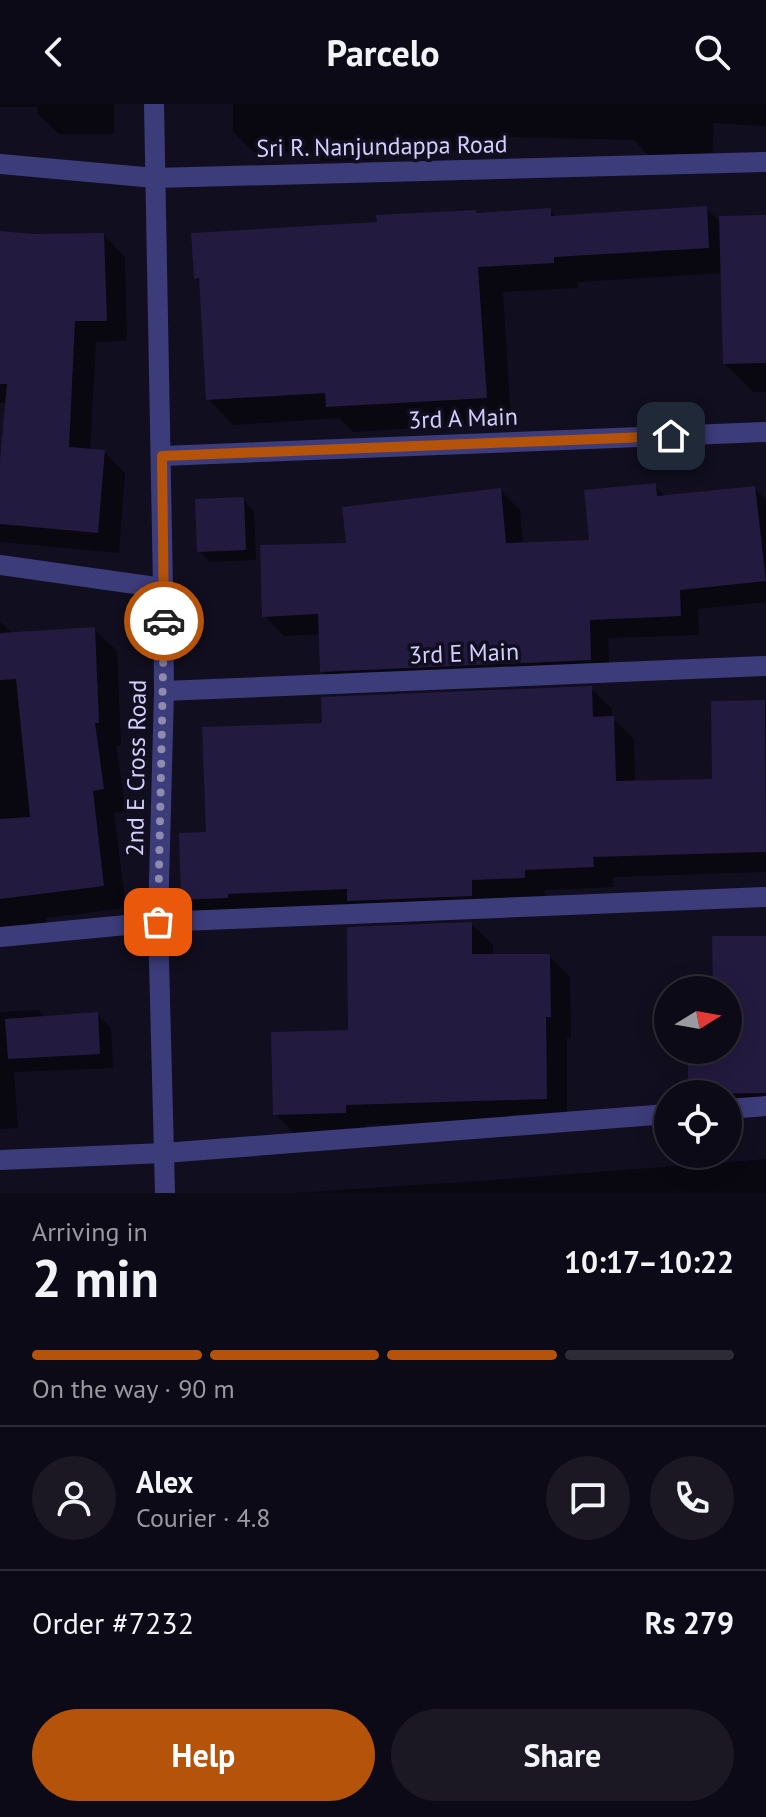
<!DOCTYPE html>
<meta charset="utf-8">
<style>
body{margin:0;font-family:"PT Sans",sans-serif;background:#1b1824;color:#f1f3f6;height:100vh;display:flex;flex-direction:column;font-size:30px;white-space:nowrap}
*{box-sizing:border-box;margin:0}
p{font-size:26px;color:#9a9aa1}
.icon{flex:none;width:44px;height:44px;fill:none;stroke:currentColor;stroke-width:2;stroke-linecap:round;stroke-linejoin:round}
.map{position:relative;height:1089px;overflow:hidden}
.side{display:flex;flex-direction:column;background:#0d0a17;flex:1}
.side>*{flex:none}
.needle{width:52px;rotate:79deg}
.fabs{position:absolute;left:654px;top:872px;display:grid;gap:16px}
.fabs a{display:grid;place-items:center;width:88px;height:88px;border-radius:50%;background:#0d0a17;box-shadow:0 4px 20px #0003,0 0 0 2px #2d2b36;font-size:40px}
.pin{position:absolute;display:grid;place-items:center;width:68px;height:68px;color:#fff;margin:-34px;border-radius:16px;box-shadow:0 4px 12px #0006}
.courier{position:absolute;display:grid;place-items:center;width:80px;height:80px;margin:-40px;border:6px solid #b45309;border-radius:50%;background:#fff;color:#222;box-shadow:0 2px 10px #0007}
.overview em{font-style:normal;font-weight:700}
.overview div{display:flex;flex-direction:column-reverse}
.overview{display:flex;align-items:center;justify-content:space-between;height:136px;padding:0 32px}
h1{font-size:52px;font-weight:700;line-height:60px}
.bar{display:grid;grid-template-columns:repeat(4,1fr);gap:12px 8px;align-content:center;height:96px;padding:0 32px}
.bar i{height:10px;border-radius:6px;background:#2d2b36}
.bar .on{background:#b45309}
.bar p{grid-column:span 4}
.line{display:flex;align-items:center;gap:20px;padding:0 32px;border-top:2px solid #2d2b36}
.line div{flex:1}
.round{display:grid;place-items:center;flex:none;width:84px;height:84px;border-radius:42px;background:#1b1824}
.action{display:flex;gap:16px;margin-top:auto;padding:16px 32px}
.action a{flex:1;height:92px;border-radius:48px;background:#b45309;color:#fff;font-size:32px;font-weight:700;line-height:92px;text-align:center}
.action a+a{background:#1b1824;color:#f1f3f6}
header{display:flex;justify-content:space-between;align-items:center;height:104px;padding:0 32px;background:#0d0a17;font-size:36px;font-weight:700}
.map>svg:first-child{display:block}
</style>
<header><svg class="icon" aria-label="back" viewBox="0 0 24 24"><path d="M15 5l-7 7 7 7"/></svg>Parcelo<svg class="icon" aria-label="search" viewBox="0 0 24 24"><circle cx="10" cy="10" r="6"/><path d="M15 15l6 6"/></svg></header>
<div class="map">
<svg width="766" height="1089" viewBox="0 0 766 1089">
<rect width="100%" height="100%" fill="#110e1f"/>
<g fill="#0007">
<path d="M0,0H114V30H59L37,9L38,3H0Z"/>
<path d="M233,0H766V22L714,19L712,57L651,54L634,36L509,33V45L375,49V56L321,57L313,49H255L233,28Z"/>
<path d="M706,104L721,119L766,113V288H753L725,260L722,169L578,178V184L503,188L511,318L353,328L339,314L233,321L208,295L201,179L196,174L379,120L475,108L479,111L550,107L557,114Z"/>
<path d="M0,129L32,132L104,131L125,153L127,237L96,238L90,347L104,348L125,369L119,449L0,438V360L7,299H0Z"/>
<path d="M655,382L666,393L755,384L766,396V498L698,505L699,531L608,534L610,575L342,586L322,567L321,530L284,532L264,512L348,441L500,386L520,406L523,440L591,438Z"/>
<path d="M243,395L254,407L256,456L210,458L199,447Z"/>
<path d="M0,518L13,530L94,525L117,547L121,641H116L126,707L114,709L126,804L46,814L47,822L0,824Z"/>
<path d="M591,584L612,605V614L634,635L635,679L714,677L764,598L766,599V768L613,773L614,783L545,786V794L204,816L183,795L208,730L324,621Z"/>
<path d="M471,820L493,841V852H549L570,873L571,934H567V1016L366,1021L367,1028L297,1032L275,1010L350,928Z"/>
<path d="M766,834V1011L728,1012V990H690V946H728V886H715Z"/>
<path d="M39,906L46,914L97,910L111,924L113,964L14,968L18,1024L0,1025V908Z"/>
<path d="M766,1055V1089H294L493,1076Z"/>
</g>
<g fill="#221b3f">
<path d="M707,102L709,144L554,153V159L478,163L487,294L326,303L325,289L206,296L199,174L194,175L191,129L377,118L376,111L476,106V109L551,104V112Z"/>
<path d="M766,111V259L723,260L719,112Z"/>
<path d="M0,127L32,130L104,129L107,217H75L69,343L105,346L98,429L0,420V356L7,280H0Z"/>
<path d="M656,379L657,392L755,382L766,477L680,486L681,512L590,516L591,556L320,568L318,510L262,513L260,441L346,439L342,403L501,384L506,439L589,436L584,386Z"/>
<path d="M244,393L246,446L197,448L195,395Z"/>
<path d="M95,523L99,619H95L104,685L93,687L104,782L0,795V715L30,713L16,575L0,576V529Z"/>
<path d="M592,582L593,613L614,612L616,677L712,675L711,597L765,596L766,748L593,753L594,763L525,766V774L472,776V792L347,797V785L228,790V794L181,796L179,729L206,728L202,623L322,619L321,593Z"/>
<path d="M472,818V850H550L551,913H546L547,995L346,1001V1009L273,1011L271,928L348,926L347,823Z"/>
<path d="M712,832H766V989L688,990V946H728V886H713Z"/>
<path d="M98,908L100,950L8,955L5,915Z"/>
</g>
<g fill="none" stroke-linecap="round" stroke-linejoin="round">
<g stroke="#3d3c7b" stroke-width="20">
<path d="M154,0L163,484L164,587L158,818L165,1089"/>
<path d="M0,60L155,74L766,58"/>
<path d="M162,352L766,328"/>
<path d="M0,461L163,484"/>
<path d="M164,587L766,562"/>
<path d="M0,833L158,818L766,793"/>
<path d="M728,1005L766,1002"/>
<path d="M0,1056L164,1049L668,1010"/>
</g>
</g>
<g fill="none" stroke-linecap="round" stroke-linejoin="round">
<path stroke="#8f8baf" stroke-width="8" stroke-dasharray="0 14.4" d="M158,818L164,517"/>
<path stroke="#b45309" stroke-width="10" d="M164,517L162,352L671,332"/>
</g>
<g text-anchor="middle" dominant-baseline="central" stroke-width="7" stroke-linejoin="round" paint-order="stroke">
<g font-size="24" fill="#d3cffc" stroke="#110e1f">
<text transform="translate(382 42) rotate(-1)">Sri R. Nanjundappa Road</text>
<text transform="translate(463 314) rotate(-2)">3rd A Main</text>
<text transform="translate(464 549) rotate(-2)">3rd E Main</text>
<text transform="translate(136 664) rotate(-89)">2nd E Cross Road</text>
</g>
</g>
</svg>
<div class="fabs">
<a><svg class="needle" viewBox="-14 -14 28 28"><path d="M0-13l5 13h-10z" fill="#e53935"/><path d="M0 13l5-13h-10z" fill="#9a9aa1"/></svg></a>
<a><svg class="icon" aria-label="locate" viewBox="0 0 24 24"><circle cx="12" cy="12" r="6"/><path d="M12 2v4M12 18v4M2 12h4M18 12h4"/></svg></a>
</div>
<div class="pin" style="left:158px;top:818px;background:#ea580c"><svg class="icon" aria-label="bag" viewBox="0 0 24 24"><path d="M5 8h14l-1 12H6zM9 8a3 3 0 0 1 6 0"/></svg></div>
<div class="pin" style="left:671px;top:332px;background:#1f2937"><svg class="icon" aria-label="home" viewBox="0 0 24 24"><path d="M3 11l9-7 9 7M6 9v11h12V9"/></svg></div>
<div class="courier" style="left:164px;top:517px"><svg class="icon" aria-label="car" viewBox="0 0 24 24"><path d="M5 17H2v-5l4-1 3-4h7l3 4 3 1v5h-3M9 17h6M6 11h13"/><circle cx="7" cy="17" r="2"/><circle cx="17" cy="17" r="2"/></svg></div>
</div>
<section class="side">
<div class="overview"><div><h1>2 min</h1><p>Arriving in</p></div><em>10:17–10:22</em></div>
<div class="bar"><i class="on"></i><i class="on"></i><i class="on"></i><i></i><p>On the way · 90 m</p></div>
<div class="line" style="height:144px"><a class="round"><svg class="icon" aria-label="person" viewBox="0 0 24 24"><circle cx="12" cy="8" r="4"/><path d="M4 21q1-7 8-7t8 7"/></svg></a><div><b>Alex</b><p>Courier · 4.8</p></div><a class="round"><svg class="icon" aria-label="chat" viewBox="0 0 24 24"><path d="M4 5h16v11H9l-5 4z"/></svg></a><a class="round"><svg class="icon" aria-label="phone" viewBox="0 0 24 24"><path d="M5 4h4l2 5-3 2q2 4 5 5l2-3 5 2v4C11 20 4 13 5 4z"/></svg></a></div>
<div class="line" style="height:104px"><div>Order #7232</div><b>Rs 279</b></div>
<div class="action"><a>Help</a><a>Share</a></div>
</section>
